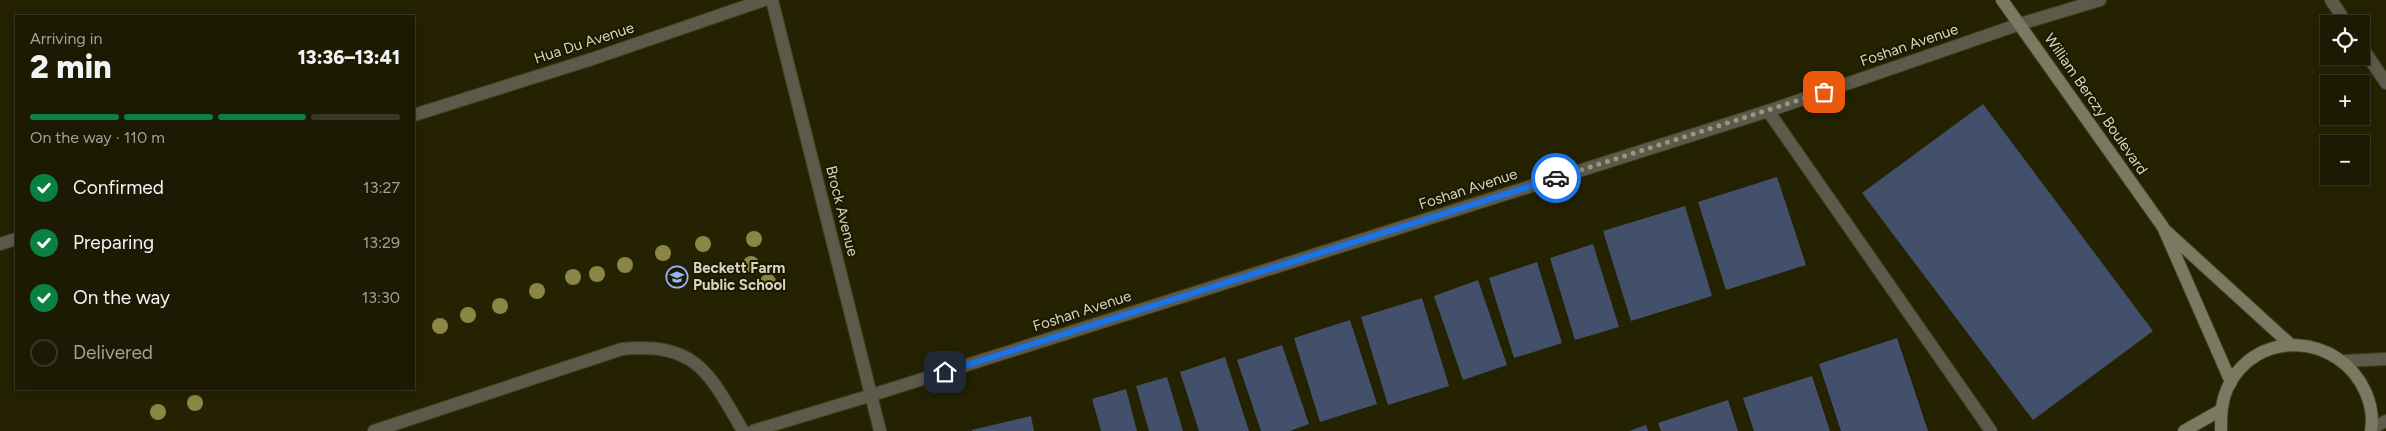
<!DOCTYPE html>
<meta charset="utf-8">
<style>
body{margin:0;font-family:Figtree,sans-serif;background:#292711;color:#f1f3f6;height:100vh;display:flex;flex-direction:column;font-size:19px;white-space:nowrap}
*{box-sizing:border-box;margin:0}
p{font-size:16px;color:#a0a199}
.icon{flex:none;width:28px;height:28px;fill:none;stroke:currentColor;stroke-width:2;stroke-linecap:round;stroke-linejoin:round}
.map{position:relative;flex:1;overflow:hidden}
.side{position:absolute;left:15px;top:15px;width:400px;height:375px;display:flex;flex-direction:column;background:#1c1a02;border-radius:0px;box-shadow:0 2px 8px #0003,0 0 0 1px #3a3824}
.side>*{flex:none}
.tools{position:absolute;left:2320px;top:15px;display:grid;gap:10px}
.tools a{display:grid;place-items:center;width:50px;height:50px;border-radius:0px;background:#1c1a02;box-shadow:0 2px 8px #0003,0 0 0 1px #3a3824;font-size:25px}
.pin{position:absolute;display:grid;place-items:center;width:42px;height:42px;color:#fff;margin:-21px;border-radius:10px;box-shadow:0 2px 8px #0006}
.courier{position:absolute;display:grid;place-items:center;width:50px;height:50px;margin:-25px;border:4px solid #1a73e8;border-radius:50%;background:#fff;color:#222;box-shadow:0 1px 6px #0007}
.overview em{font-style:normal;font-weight:800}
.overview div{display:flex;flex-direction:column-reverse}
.overview{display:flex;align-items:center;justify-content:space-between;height:85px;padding:0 15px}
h1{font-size:32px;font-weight:800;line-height:38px}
.bar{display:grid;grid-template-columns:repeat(4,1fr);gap:8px 5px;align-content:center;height:60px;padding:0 15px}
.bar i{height:6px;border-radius:4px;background:#3a3824}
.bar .selected{background:#0b8043}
.bar p{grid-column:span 4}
ol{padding:0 15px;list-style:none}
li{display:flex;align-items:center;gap:15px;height:55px}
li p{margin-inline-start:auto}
li .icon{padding:5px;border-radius:50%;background:#0b8043;color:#fff;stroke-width:4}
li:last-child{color:#a0a199}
li i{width:28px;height:28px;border:2px solid #3a3824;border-radius:50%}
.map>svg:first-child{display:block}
</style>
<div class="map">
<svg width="2386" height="431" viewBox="0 0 2386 431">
<rect width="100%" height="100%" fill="#252202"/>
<g fill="#42506c">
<path d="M1983,104L2153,331L2033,420L1862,193Z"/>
<path d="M1777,177L1806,265L1726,290L1698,202Z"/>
<path d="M1685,206L1712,296L1631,321L1603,231Z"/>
<path d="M1593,244L1619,327L1575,340L1550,258Z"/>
<path d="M1537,262L1562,343L1514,358L1489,278Z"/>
<path d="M1478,280L1507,365L1463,380L1434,296Z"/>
<path d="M1422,298L1449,386L1388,405L1361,317Z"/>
<path d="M1350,320L1377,404L1320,422L1294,338Z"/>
<path d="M1897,338L1928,431H1841L1819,364Z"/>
<path d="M1282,345L1309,424L1290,431H1261L1237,360Z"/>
<path d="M1225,357L1249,431H1199L1180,372Z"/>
<path d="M1812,376L1830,431H1754L1743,398Z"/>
<path d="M1167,377L1183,431H1149L1136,386Z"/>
<path d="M1126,389L1137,431H1101L1092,399Z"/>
<path d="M1728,400L1738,431H1661L1658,423Z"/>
<path d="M1031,416L1034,431H972V430Z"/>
<path d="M1646,425L1648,431H1629Z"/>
</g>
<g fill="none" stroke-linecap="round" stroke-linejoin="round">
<g stroke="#413f21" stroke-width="14">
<g id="lane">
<path d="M2331,0L2347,24"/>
<path d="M2361,46L2386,83"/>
<path d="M1768,111L1991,431"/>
<path d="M374,431L622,349C697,342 709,373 743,431"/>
<path d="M753,431L872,395"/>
</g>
</g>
<g stroke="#413f21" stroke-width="14">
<g id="street">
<path d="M772,0L880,431"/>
<path d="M414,115L592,59L764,0"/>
<path d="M0,244L16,239"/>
<path d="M2344,361L2386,359"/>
<path d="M872,395L1768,111L2020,24L2100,0"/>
<path d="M2372,428L2386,421"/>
</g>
</g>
<g stroke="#413f21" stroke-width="14">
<g id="secondary">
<path d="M2002,0L2163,227L2231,382"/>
<path d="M2166,231L2291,345"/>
<path d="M2184,431L2221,410"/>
<path d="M2221,431C2221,416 2221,403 2227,389C2255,327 2340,333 2366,393C2371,405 2373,419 2371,431"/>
</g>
</g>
<use href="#lane" stroke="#5b5a4b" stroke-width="12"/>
<use href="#street" stroke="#5b5a4b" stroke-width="12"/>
<use href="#secondary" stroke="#7b7962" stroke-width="12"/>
</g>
<g fill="#8b8645">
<circle cx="754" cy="239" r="8"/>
<circle cx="703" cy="244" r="8"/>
<circle cx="663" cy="253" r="8"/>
<circle cx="751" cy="264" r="8"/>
<circle cx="625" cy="265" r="8"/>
<circle cx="597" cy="274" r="8"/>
<circle cx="573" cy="277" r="8"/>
<circle cx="768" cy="282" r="8"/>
<circle cx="537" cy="291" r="8"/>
<circle cx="500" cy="306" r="8"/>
<circle cx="468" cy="315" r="8"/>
<circle cx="440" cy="326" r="8"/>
<circle cx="195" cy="403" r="8"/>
<circle cx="158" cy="412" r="8"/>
</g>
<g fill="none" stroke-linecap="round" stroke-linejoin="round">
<path stroke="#98967f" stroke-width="5" stroke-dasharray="0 9" d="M1556,178L1824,92"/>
<path stroke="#1a73e8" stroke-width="6" d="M945,372L1556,178"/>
</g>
<defs>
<g id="school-ring" transform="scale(1.125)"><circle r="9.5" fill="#1c1900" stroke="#93b7fd" stroke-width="1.5"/><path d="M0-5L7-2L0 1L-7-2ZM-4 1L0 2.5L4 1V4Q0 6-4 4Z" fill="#93b7fd"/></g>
</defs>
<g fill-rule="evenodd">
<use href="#school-ring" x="677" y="277"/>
</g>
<g text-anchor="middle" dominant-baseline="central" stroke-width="4" stroke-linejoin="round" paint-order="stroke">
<g font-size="15" fill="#d6d5c2" stroke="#1c1900">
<text transform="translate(584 43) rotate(-18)">Hua Du Avenue</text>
<text transform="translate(1909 45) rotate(-19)">Foshan Avenue</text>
<text transform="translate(2096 104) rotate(55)">William Berczy Boulevard</text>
<text transform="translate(1468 189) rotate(-18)">Foshan Avenue</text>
<text transform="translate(842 211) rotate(76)">Brock Avenue</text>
<text transform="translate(1082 311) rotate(-18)">Foshan Avenue</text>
</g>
<g font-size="15" font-weight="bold" fill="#d6d5c2" stroke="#1c1900" text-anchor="start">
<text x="693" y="268">Beckett Farm<tspan x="693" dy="17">Public School</tspan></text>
</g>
</g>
</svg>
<div class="tools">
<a><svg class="icon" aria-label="locate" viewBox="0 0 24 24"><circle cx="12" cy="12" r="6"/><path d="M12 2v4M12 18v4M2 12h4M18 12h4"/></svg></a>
<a>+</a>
<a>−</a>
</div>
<div class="pin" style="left:1824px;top:92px;background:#ea580c"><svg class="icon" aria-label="bag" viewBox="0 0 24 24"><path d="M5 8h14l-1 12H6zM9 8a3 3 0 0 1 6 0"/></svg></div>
<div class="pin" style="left:945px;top:372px;background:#1f2937"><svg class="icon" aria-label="home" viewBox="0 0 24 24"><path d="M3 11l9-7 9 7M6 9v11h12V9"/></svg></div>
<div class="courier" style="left:1556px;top:178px"><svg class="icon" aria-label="car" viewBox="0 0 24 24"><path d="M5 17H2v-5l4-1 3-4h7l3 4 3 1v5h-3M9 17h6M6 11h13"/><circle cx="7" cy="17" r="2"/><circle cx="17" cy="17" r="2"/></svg></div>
<section class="side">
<div class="overview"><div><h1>2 min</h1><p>Arriving in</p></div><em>13:36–13:41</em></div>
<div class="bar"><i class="selected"></i><i class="selected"></i><i class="selected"></i><i></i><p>On the way · 110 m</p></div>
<ol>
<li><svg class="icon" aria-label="check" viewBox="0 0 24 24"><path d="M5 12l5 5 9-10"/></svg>Confirmed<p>13:27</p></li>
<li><svg class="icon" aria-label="check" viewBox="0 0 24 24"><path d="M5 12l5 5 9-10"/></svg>Preparing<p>13:29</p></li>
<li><svg class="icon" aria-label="check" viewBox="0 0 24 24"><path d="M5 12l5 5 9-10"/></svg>On the way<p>13:30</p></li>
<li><i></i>Delivered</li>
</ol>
</section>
</div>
